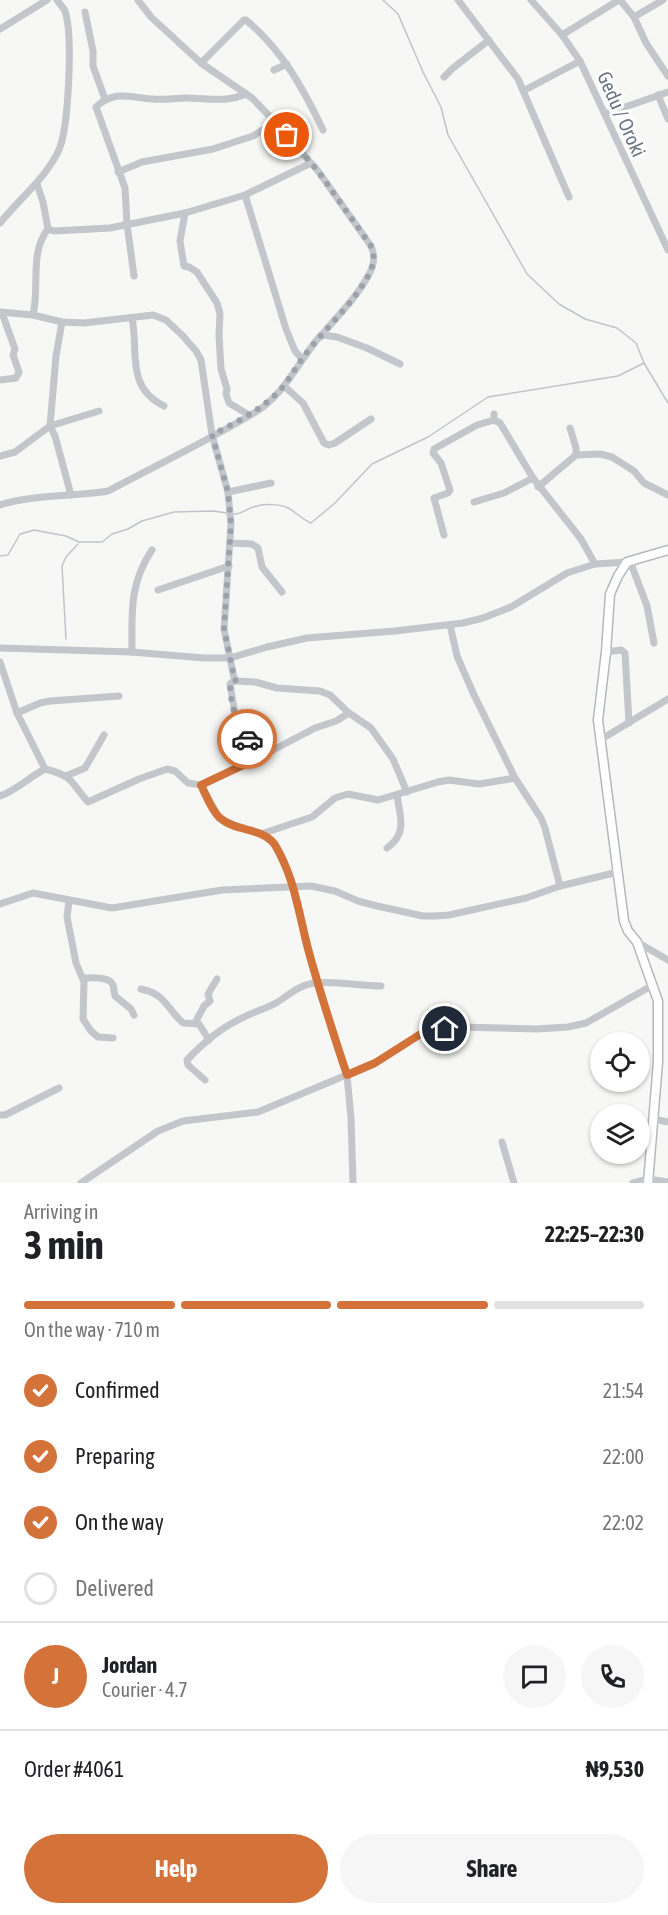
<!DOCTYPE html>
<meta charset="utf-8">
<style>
body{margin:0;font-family:"Asap Condensed",sans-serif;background:#f6f6f6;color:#202124;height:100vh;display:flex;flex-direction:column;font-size:22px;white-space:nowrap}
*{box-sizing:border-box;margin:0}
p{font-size:20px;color:#757577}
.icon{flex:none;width:33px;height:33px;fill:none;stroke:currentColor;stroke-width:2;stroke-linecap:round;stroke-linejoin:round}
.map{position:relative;height:1183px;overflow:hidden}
.panel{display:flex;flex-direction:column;background:#fff;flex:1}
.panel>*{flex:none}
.buttons{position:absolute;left:590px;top:1032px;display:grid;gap:12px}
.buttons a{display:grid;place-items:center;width:60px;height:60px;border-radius:50%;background:#fff;box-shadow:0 2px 4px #0004;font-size:30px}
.pin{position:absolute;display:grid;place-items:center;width:51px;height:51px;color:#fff;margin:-26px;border:3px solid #fff;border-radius:50%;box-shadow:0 2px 6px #0007}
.courier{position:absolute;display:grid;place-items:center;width:60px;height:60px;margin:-30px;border:4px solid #d37239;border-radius:50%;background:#fff;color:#222;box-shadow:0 2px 8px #0007}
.head em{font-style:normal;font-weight:700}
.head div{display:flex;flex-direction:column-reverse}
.head{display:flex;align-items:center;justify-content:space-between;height:102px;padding:0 24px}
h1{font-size:39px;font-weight:700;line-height:45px}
.bar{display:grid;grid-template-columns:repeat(4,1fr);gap:9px 6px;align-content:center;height:72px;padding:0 24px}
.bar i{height:8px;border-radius:4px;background:#e0e0e0}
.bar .active{background:#d37239}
.bar p{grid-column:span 4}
.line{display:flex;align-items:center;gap:15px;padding:0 24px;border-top:2px solid #e0e0e0}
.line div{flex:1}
.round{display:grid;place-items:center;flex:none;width:63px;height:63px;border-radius:32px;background:#f6f6f6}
ol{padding:0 24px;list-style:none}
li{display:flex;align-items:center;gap:18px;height:66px}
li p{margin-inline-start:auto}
li .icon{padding:6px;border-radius:50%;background:#d37239;color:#fff;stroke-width:4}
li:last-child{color:#757577}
li i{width:33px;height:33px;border:3px solid #e0e0e0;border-radius:50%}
.action{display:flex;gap:12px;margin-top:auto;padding:12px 24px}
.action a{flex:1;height:69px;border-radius:36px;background:#d37239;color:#fff;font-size:24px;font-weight:700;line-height:69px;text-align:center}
.action a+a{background:#f6f6f6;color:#202124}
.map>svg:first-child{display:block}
</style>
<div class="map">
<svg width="668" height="1183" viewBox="0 0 668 1183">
<rect width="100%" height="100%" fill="#f7f7f5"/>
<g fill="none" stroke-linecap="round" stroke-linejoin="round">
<g stroke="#bdc5ca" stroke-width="1.5">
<path d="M383,0L398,14L423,72L441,107L448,135L527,274L559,304L585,319L617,328L636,343L644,363L668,403"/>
<path d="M234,514C243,514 248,507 257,506C264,504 279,504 286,507C294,510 301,519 311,523L335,503L372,464L428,437L488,397L618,376L644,363"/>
<path d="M0,556L8,555L20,534L34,530L66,536L79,542H102L112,534L128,529L142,521L174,512L213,511L227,513"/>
<path d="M66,639L62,566L66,557L78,544"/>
</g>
<g stroke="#b5b8bc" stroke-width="11">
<path id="major" d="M648,1183L658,1062V1001L637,942L628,931L624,921L598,720L606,652L610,594L618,576L627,562L668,550"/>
</g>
<g stroke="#c3c6ca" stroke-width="7">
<path d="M458,0L518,79L569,197"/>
<path d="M531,0L562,35L580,61L668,250"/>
<path d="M620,0L634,17L646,43L668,76"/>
<path d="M85,12L93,51V66L105,99"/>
<path d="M634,17L663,0"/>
<path d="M0,29L47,0"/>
<path d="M562,35L619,0"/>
<path d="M201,63L244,20H246C282,50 303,88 323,130"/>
<path d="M274,70L287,64"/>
<path d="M444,77L453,68L489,40"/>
<path d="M523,91L580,61"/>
<path d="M658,95L668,119"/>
<path d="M605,114L668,92"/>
<path d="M118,172L142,162L213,149L253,136L275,122"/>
<path d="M37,184L43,202L48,229L54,231L110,228L185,213L245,195L311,163"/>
<path d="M245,195L286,329L295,351L302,359"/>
<path d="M185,213L180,241L184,266L189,267L197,272L217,303L220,314L219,335L221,369L227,389L226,394L229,403L249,415"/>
<path d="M0,223C19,199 44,180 58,152C69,130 73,35 65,11C63,7 59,3 57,0"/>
<path d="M134,276L127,224L125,188L96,107C115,89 131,98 153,99C164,100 175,98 186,98C208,98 225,103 246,94"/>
<path d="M0,312L33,315L62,322L84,323L153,315L166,320L183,336L196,351L201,360L212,435L228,492L231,524L224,629L234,678L237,681L255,682L277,688L320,691L330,695L349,713L371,728L393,759L407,792"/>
<path d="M33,315C40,287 29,253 48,229"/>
<path d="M132,318C139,351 125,387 164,406"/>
<path d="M62,322L56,356L50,426L55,436L71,495"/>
<path d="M320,337L324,335L337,337L367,348L400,364"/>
<path d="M0,380L16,378L19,372L13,355L15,349L2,313"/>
<path d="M284,386L303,403L324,443L329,445L335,443L371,419"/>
<path d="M494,414V420L500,423L533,478L581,539L595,564"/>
<path d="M570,428L576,448V455"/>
<path d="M0,456L15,452L50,426L99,411"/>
<path d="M538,487L576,455L600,454L612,457L634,471L644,483L668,495"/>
<path d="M228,492L271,483"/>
<path d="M474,502L504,493L533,478"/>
<path d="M0,505C35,494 73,497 108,491C157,465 207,441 254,413C282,397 297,365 316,341C334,320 355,300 368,276C374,266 376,257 371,246L318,171L275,122L252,98L201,63L151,17L138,0"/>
<path d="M444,535L434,498L448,493L450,490L441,463L433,453L434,449L477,425L494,420"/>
<path d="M231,543L252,544L258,548L262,567L282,592"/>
<path d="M630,561L647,606L654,643"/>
<path d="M158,590L229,566"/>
<path d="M450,625L457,656L474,695L515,778L541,818L545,828L560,886"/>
<path d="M0,648L132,652L204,658H230L267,647L307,638L395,631L463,623L483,618L511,607L567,573L595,564L627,562"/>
<path d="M132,652C132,613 129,584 152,550"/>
<path d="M606,652L621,650L625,653L629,723"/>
<path d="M0,662L17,713L45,769"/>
<path d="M236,680L230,684L236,720L256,759"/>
<path d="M17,713L40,703L50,701L119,696"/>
<path d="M600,740L668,699"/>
<path d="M66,776L85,768L104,735"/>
<path d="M201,785L219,818L241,828L261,834L274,843L291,879L317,983L347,1075L351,1118L353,1183"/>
<path d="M0,796C17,790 29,777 45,769C74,776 71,783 88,802L139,779L167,769L175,771L188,783L201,785L256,759L315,728L336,721L349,713"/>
<path d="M261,834L312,817L335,798L348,794L378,800L438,782L449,780L479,784L515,778"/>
<path d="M387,848C408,833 400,817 397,795"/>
<path d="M69,901L67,917L76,963L84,982L83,1019L91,1031L98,1037L113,1038"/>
<path d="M0,904L33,893L112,908L222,890L311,886L335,891L358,901L377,906L423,916H435L449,915L526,898L560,886L618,872"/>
<path d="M637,942L668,960"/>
<path d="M84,978C92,978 109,976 113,985C114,989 114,992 115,996L131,1009L134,1015"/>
<path d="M141,989C166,994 166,1008 183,1023L199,1024L209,1040"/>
<path d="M195,1023L204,1006L210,1001L208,994L217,979"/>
<path d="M205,1080L188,1065L187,1060C202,1044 222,1027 242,1018C253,1012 265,1009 276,1003C289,995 300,984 316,983C338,981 359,986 381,986"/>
<path d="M0,1115H5L59,1088"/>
<path d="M654,1119L668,1122"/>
<path d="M502,1142L514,1183"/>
<path d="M81,1183L158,1131L183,1121L258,1112L375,1063L419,1035L432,1031L459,1027L537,1029L568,1027L586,1023L653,985"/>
<path d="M633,1183L648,1179L668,1182"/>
</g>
<use href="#major" stroke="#fff" stroke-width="8"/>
</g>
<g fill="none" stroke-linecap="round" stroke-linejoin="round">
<path stroke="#9ba2ab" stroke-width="6" stroke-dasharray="0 10.8" d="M247,739C236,719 231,708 230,684L236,680L234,676L224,629L231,524L228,492L212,435C234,423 256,413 274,396C286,386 293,371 302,359C322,331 351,307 368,276C373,266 376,257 371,246L318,171L287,135"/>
<path stroke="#d37239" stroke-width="8" d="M247,739L256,759L201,785C206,795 211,809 219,817C234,832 263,827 275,845C294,876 299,914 308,949C320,992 333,1033 347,1075L375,1063L419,1035L445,1029"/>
</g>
<g text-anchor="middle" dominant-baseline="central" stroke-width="6" stroke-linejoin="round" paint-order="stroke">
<g font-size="20" fill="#697483" stroke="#fff">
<text transform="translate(622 114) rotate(66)">Gedu / Oroki</text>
</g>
</g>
</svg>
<div class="buttons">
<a><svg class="icon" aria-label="locate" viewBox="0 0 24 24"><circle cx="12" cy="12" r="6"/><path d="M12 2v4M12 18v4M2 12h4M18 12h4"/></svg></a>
<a><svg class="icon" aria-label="layers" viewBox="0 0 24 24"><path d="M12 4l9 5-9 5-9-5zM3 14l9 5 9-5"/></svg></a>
</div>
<div class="pin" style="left:287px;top:135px;background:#ea580c"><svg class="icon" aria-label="bag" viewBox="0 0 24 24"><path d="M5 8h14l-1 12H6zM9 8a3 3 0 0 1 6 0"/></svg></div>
<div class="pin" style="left:445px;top:1029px;background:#1f2937"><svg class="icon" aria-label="home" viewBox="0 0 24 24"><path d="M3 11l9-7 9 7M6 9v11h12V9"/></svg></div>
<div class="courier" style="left:247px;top:739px"><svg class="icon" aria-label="car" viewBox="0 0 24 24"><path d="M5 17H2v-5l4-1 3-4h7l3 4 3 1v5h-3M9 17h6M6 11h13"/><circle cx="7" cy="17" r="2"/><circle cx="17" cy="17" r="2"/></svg></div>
</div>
<section class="panel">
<div class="head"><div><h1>3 min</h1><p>Arriving in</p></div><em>22:25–22:30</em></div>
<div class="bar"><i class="active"></i><i class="active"></i><i class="active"></i><i></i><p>On the way · 710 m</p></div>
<ol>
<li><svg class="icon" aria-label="check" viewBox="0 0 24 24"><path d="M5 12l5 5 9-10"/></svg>Confirmed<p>21:54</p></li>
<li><svg class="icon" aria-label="check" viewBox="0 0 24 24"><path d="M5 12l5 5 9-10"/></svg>Preparing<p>22:00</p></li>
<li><svg class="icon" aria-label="check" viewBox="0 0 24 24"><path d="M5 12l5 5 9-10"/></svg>On the way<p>22:02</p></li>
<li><i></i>Delivered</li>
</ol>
<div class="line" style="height:108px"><b class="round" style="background:#d37239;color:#fff">J</b><div><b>Jordan</b><p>Courier · 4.7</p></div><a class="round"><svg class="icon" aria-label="chat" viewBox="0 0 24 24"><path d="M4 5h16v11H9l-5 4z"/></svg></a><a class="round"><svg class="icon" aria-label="phone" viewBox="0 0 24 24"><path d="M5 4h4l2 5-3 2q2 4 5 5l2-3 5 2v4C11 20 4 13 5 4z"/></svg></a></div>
<div class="line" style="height:78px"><div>Order #4061</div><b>₦9,530</b></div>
<div class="action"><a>Help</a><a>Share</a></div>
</section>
